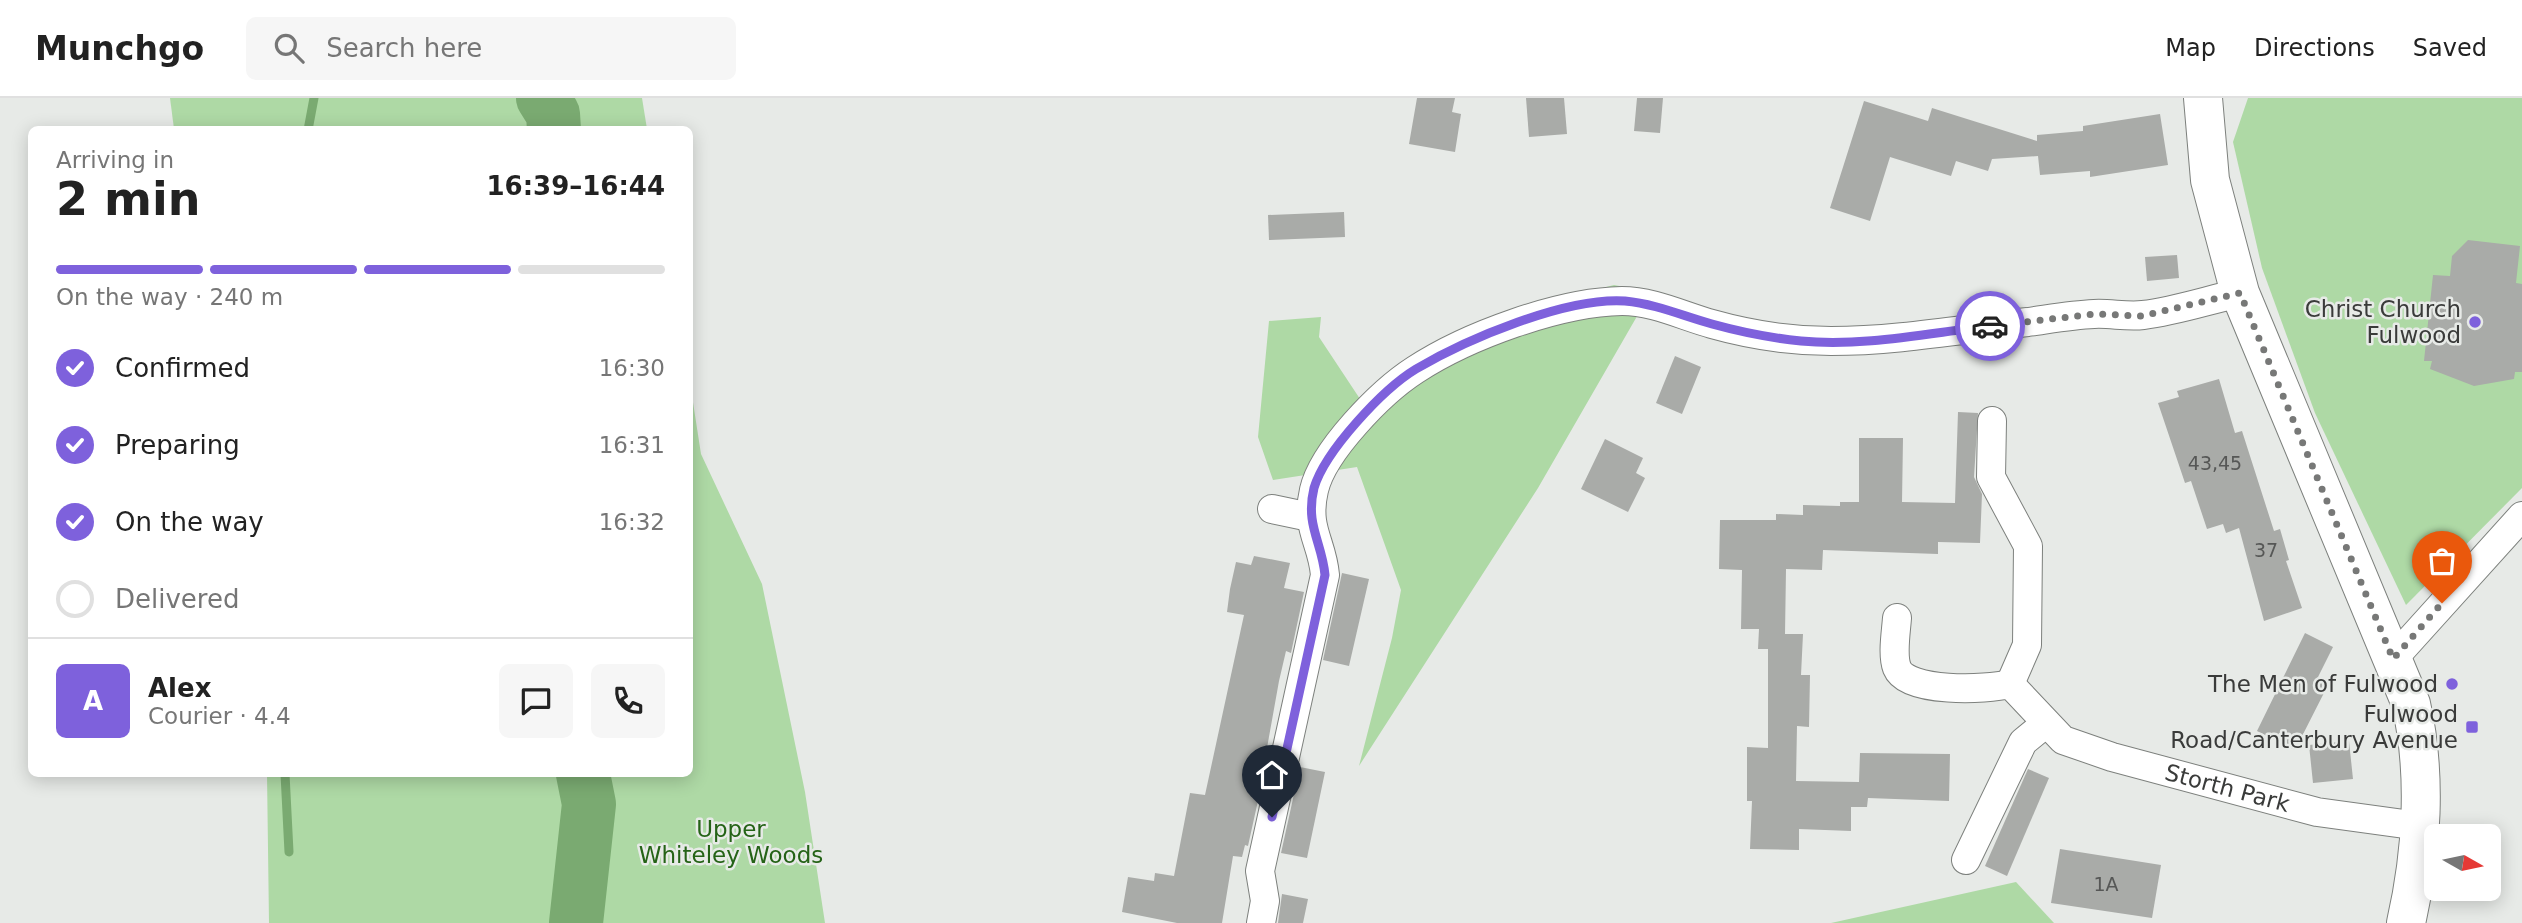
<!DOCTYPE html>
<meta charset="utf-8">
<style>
body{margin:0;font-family:"DejaVu Sans",sans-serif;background:#f6f6f6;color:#222;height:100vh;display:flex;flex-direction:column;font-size:26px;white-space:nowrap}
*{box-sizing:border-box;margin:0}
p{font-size:23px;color:#767676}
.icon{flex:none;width:38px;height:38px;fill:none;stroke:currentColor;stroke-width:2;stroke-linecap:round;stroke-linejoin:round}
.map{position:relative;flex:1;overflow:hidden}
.side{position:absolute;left:28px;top:28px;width:665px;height:651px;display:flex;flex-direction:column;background:#fff;border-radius:10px;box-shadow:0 4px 18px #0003}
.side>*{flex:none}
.needle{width:46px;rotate:99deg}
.fabs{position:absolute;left:2424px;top:726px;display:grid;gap:14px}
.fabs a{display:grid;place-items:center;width:77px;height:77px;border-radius:10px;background:#fff;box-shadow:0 4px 18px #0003;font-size:35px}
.pin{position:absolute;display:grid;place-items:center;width:60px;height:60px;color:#fff;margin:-72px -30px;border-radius:50% 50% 50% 0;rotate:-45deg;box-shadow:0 0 7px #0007}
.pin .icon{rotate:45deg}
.courier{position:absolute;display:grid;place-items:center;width:70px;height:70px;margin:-35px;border:5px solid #7e61dc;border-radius:50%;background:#fff;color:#222;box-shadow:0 2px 9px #0007}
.overview em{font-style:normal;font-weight:800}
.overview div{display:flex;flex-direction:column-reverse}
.overview{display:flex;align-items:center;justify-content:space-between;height:119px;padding:0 28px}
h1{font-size:46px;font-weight:800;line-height:52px}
.bar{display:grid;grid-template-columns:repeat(4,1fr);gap:10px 7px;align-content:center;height:84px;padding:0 28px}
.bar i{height:9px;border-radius:5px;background:#e0e0e0}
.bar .on{background:#7e61dc}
.bar p{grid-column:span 4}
.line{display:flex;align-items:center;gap:18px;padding:0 28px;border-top:2px solid #e0e0e0}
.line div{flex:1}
.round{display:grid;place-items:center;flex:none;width:74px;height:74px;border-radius:10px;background:#f6f6f6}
ol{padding:0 28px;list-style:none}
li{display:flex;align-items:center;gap:21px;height:77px}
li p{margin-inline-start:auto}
li .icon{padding:7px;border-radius:50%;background:#7e61dc;color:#fff;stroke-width:4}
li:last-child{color:#767676}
li i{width:38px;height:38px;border:4px solid #e0e0e0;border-radius:50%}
header{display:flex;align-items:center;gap:42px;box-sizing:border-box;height:98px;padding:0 35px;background:#fff;border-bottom:2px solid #e0e0e0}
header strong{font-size:33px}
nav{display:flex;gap:38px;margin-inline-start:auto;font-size:24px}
.search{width:490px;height:63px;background:#f6f6f6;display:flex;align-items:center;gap:18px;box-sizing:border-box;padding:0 24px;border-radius:10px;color:#767676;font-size:26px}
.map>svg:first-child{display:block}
</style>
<header>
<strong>Munchgo</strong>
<div class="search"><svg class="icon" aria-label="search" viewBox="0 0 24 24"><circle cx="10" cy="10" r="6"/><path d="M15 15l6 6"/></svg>Search here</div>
<nav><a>Map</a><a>Directions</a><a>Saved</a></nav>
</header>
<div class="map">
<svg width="2522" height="825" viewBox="0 0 2522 825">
<rect width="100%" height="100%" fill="#e7eae7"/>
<g fill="#aed9a5">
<path d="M170,0H642L647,31H174Z"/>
<path d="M2248,0H2522V390L2406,507L2315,315L2262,170L2233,44Z"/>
<path d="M1614,187L1651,194L1538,390L1359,668L1392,540L1401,492L1357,369L1273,382L1258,339L1269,223L1321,219L1319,239L1364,307L1502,216Z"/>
<path d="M690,285L701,356L762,486L805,694L825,825H269L267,676H690Z"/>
<path d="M2016,784L2054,825H1831Z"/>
</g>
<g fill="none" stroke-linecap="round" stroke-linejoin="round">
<g stroke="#7aaa71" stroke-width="9">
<path d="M308,32L314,0"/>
<path d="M285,676L289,754"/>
</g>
<g stroke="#7aaa71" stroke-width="54">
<path d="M543,0L553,16L554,32"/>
<path d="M576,825L589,706L583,676"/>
</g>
</g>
<g fill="#a9aba8">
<path d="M1417,0H1455L1452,14L1461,16L1455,54L1409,46Z"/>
<path d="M1526,0H1564L1567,36L1529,39Z"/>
<path d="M1637,0H1663L1660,35L1634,33Z"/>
<path d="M1864,3L1928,23L1932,10L2037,43V37L2083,33V28L2160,16L2168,67L2090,79V73L2040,77L2038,58L1992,61L1988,73L1956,63L1951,78L1890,59L1870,123L1830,110Z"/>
<path d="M1344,114L1345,139L1269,142L1268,117Z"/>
<path d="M2468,142L2520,148L2516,185L2522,186V274H2515L2514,281L2474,288L2430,271L2432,263H2424L2433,177L2450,178L2452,158Z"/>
<path d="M2177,157L2179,180L2147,183L2145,159Z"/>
<path d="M1675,258L1701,269L1682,316L1656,305Z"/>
<path d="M2219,281L2235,335L2242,333L2274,433L2280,431L2289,462L2286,463L2302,510L2264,523L2239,430L2226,435L2223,426L2207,431L2191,383L2185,385L2158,305L2179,299L2177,293Z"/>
<path d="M1958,314L1978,315L1974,379L1982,396L1980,445L1938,444V456L1823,452L1822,472L1786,471L1785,536H1803L1801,577H1810L1809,629L1797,628L1796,683L1859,684L1860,655L1950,656L1949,703L1868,700L1867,709H1851V733L1799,731V752L1750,751L1752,703H1747V649L1768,650V551H1758L1759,531H1741L1742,472L1719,471L1720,422H1776V416L1803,417V407L1840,408V404H1859V340H1903L1902,404L1955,405Z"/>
<path d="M1605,341L1643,360L1636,375L1645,380L1628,414L1581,391Z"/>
<path d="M1254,458L1290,465L1284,490L1304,494L1291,555L1286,553L1279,583L1265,661L1267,662L1248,748L1245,747L1242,759L1233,758L1222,825H1177L1122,814L1128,779L1154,783L1155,775L1174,778L1190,695L1205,697L1244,517L1227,514L1230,491L1236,464L1251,467Z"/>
<path d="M1342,475L1369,481L1349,568L1323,562Z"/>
<path d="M2305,535L2333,549L2317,581L2328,587L2295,652L2257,633Z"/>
<path d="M2349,643L2353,681L2313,685L2309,647Z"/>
<path d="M1300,669L1325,674L1307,760L1281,755Z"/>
<path d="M2028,671L2049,680L2007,778L1985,768Z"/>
<path d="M2060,751L2161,767L2152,820L2051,805Z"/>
<path d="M1282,796L1308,801L1303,825H1278Z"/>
</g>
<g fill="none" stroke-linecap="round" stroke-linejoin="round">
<g stroke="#7d807d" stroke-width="30">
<g id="street">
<path d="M1992,323L1991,379L2028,448L2027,547L2010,586"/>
<path d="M1272,411L1310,419"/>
<path id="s1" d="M1897,520C1896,534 1892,557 1897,570C1907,595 1986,592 2010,586L2063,642L2112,659L2317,714L2419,728"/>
<path d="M2393,561L2522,418"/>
<path d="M1966,762L2023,644L2045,626"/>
<path d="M1261,825L1265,803L1260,773L1325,477C1322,443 1305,431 1314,392C1323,353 1381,294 1415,272C1467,238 1559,204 1622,203C1653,203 1683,218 1712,226C1751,237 1791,243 1831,243C1897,243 1963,231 2028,224C2050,221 2072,217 2094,216C2110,215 2127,219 2143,217C2176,213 2208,202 2240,195"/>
</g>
</g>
<g stroke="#7d807d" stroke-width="40">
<path id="secondary" d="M2203,0L2210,82L2240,195L2411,606C2427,676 2422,755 2406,825"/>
</g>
<use href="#street" stroke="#fff" stroke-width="28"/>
<use href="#secondary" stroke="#fff" stroke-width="38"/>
</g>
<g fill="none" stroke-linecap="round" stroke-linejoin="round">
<path stroke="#777877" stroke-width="7" stroke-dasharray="0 12.6" d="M1990,228L2095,216L2142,218L2240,195L2393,561L2442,505"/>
<path stroke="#7e61dc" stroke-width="9" d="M1272,719L1325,477C1322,444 1305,427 1314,390C1325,353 1383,291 1416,271C1467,241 1566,199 1625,203C1656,206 1683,218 1712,226C1741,234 1771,240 1801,243C1863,249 1928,235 1990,228"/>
</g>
<g fill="#7e61dc" stroke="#e7eae7" stroke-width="2.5">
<circle cx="2475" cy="224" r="7"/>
<circle cx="2452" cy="586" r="7"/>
<rect x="2465" y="622" width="14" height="14" rx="3.5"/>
</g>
<g text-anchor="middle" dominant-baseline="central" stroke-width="5" stroke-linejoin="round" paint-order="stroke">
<g font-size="19" fill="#565756">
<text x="2215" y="365">43,45</text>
<text x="2266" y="452">37</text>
<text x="2106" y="786">1A</text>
</g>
<g font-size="23" fill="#3a3b3a" stroke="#e7eae7" text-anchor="end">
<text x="2461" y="211">Christ Church<tspan x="2461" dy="26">Fulwood</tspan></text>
<text x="2438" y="586">The Men of Fulwood</text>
<text x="2458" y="616">Fulwood<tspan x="2458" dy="26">Road/Canterbury Avenue</tspan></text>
</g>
<g font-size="23" fill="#3a3b3a" stroke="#e7eae7">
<text stroke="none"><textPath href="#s1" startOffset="418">Storth Park</textPath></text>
</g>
<g font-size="23" fill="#256317" stroke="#e7eae7">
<text x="731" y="731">Upper<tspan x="731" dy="26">Whiteley Woods</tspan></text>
</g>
</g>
</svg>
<div class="fabs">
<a><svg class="needle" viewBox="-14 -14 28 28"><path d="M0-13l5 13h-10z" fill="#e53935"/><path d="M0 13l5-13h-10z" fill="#767676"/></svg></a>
</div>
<div class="pin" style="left:2442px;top:505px;background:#ea580c"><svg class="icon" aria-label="bag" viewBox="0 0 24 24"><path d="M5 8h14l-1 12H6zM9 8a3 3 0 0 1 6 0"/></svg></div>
<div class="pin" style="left:1272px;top:719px;background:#1f2937"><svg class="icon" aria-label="home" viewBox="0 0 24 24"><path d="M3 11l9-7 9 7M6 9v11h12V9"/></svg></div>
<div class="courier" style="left:1990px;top:228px"><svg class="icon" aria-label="car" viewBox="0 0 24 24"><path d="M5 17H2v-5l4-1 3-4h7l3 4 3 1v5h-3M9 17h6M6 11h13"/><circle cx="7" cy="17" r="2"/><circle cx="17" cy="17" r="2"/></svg></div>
<section class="side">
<div class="overview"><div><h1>2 min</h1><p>Arriving in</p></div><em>16:39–16:44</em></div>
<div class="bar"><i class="on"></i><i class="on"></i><i class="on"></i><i></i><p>On the way · 240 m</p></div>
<ol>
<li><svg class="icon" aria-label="check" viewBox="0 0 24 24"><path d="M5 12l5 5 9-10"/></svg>Confirmed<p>16:30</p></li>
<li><svg class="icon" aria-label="check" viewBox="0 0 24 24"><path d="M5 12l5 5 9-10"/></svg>Preparing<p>16:31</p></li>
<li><svg class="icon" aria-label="check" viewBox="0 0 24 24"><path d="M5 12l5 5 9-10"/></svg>On the way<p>16:32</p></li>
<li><i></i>Delivered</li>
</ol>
<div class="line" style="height:126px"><b class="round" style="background:#7e61dc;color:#fff">A</b><div><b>Alex</b><p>Courier · 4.4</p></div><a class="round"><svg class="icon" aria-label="chat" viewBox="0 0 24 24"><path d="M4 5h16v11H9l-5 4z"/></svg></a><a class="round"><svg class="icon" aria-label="phone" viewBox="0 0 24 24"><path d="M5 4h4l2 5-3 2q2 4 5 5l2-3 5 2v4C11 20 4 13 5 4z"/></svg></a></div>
</section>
</div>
